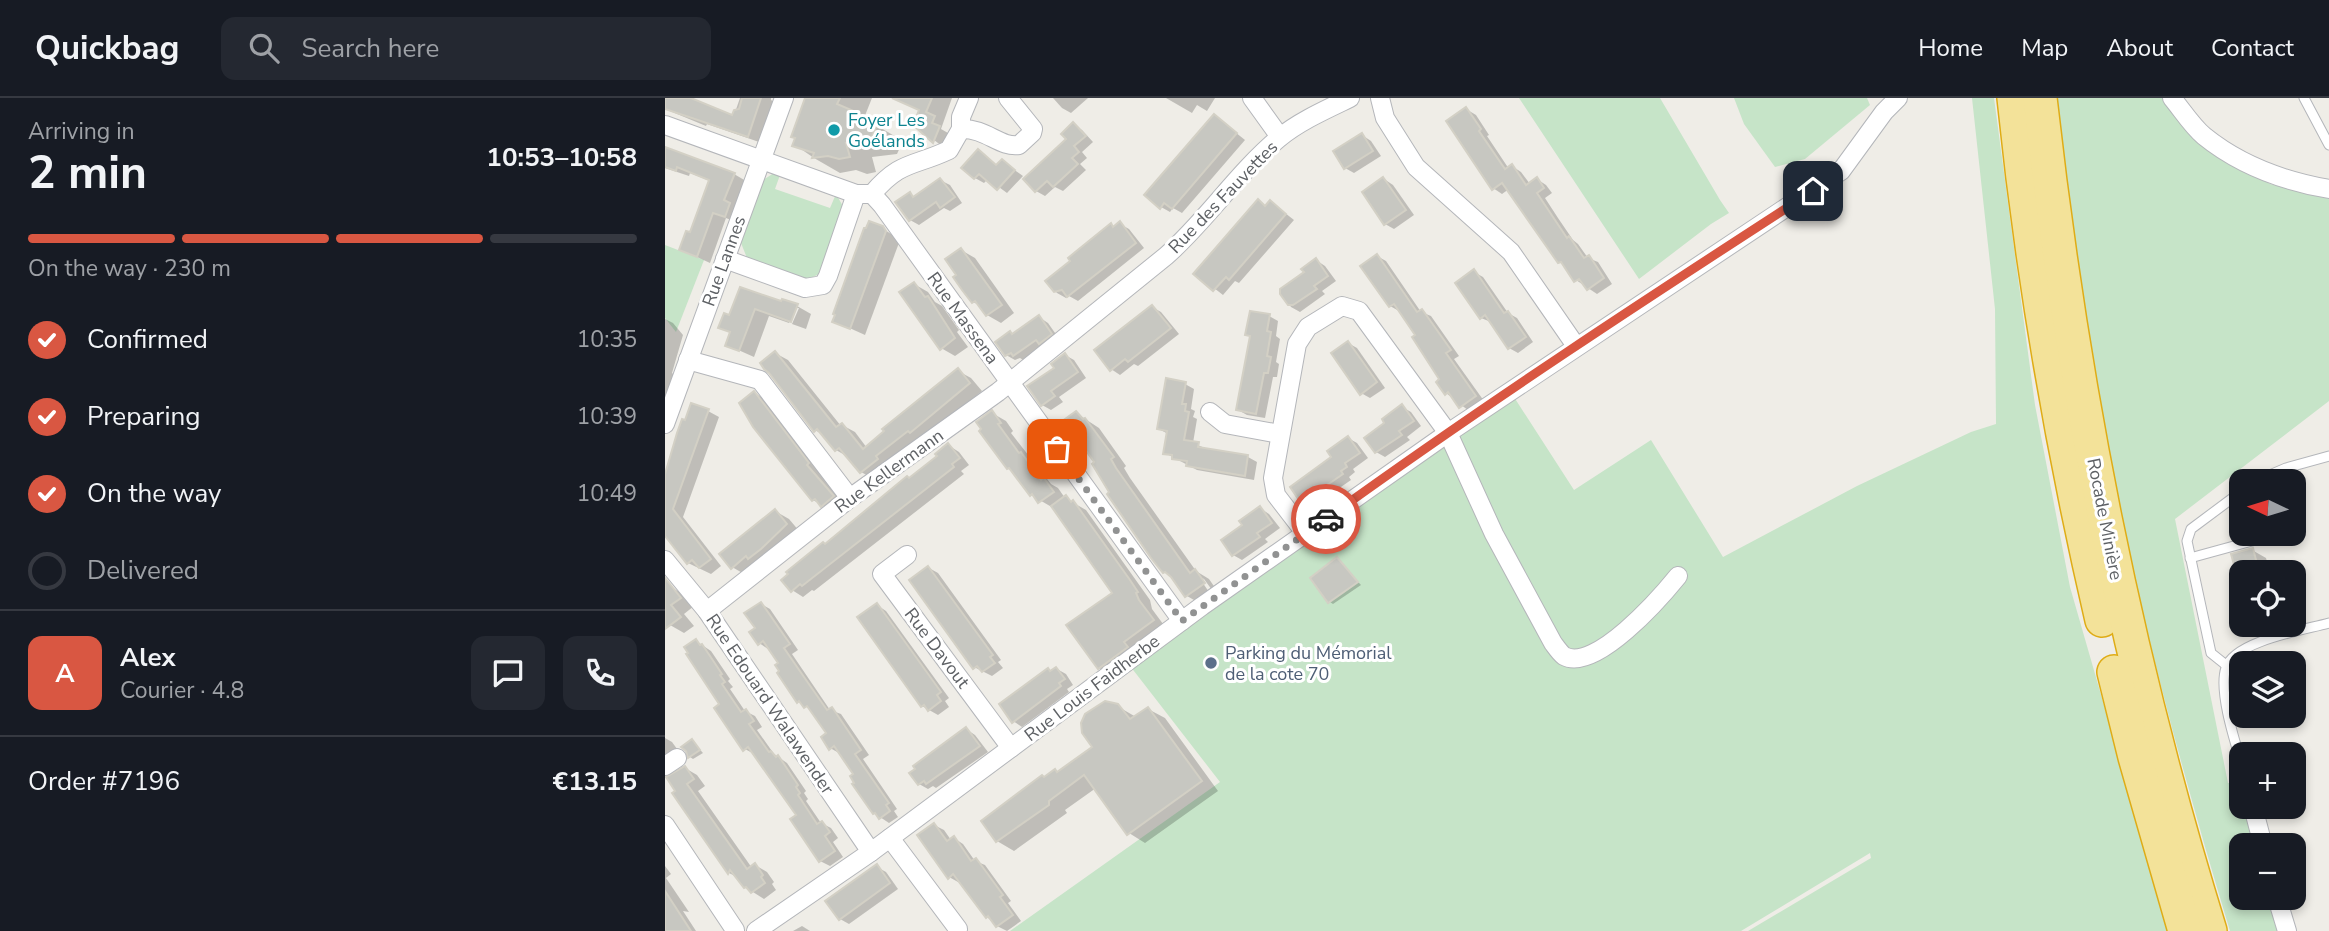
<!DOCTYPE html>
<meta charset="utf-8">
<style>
body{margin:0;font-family:"Nunito Sans",sans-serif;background:#242831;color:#f1f3f6;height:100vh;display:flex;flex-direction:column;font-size:26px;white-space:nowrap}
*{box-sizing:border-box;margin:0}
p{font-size:23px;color:#9ea1a6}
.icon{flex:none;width:38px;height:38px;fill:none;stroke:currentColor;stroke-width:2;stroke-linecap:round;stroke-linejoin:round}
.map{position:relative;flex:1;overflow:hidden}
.panel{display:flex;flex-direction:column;background:#171b24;width:665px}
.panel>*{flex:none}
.needle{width:46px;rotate:274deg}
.fabs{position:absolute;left:1564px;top:371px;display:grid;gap:14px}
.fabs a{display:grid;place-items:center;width:77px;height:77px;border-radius:14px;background:#171b24;box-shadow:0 4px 10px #0003;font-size:35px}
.pin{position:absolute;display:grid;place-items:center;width:60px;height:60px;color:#fff;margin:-30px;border-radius:14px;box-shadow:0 4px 10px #0006}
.courier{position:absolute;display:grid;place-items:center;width:70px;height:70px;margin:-35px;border:5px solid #d95742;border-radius:50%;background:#fff;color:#222;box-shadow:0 2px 9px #0007}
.overview em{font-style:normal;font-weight:700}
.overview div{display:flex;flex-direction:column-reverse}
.overview{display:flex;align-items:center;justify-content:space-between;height:119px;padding:0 28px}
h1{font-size:46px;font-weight:700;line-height:52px}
.bar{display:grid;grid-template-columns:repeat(4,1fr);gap:10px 7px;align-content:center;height:84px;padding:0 28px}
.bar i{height:9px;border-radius:5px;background:#363941}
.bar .selected{background:#d95742}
.bar p{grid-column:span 4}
.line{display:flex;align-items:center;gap:18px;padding:0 28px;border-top:2px solid #363941}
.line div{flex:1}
.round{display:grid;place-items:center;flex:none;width:74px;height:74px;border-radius:14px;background:#242831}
ol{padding:0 28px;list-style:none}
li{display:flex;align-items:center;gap:21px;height:77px}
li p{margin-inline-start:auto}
li .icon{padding:7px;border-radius:50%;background:#d95742;color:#fff;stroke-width:4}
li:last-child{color:#9ea1a6}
li i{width:38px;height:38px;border:4px solid #363941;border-radius:50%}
header{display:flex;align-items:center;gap:42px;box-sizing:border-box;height:98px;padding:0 35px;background:#171b24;border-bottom:2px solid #363941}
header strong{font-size:33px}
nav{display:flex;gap:38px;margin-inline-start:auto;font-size:24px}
.search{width:490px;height:63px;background:#242831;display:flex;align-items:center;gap:18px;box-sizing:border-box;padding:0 24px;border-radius:14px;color:#9ea1a6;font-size:26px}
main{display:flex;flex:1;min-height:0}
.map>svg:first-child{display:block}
</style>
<header>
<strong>Quickbag</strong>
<div class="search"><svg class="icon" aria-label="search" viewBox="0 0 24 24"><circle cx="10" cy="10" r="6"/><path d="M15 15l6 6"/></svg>Search here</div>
<nav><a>Home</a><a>Map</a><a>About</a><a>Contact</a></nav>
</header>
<main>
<section class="panel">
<div class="overview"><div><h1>2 min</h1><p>Arriving in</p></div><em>10:53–10:58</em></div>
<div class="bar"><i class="selected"></i><i class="selected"></i><i class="selected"></i><i></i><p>On the way · 230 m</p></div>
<ol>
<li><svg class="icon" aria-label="check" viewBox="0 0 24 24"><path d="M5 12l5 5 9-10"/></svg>Confirmed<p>10:35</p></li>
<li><svg class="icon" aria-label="check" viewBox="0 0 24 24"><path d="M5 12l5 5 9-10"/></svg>Preparing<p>10:39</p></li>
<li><svg class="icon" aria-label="check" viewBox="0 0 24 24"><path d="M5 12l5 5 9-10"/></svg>On the way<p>10:49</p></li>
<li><i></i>Delivered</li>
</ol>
<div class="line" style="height:126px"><b class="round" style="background:#d95742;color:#fff">A</b><div><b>Alex</b><p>Courier · 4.8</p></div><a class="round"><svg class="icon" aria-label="chat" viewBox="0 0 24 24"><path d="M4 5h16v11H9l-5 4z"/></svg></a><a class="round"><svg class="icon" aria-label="phone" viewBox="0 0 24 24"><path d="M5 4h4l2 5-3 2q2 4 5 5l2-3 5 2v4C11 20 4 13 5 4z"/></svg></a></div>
<div class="line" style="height:91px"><div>Order #7196</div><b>€13.15</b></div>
</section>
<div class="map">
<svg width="1664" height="833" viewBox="0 0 1664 833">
<rect width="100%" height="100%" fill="#efede7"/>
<g fill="#c6e4c8">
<path d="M854,0H995L1055,102L1064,115L1046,126L974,181Z"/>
<path d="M1069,0H1202L1205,7L1140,61L1110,69L1079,26Z"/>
<path d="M1307,0H1329L1370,307L1405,489L1504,833H1083L1206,760L1205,755L1076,833H345L555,684L462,564L847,296L909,392L986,342L1058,459L1192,388L1306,334L1331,326L1330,211Z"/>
<path d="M1392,0H1498L1567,64L1605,86L1664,101V303L1510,421L1563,685L1577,683V709H1588L1598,747H1577V800H1612L1622,833H1565C1517,674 1474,514 1442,351C1420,235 1406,117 1392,0Z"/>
<path d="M109,75L115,77L110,91L165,110L171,96L179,110L154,176L142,182L82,160L76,145L98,82Z"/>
<path d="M0,147L39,162L11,234L0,220Z"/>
</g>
<g fill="#0003" fill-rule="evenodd">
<path d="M0,0H19L68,20L75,0H106V2L114,7L110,18L104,16L94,44L42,26L41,28L0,11Z"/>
<path d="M142,0H207L199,20L238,43L232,56L207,59L211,74L202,76L191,72L175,75L149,60L130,47Z"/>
<path d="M251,0H287L276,31L283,35L278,49L250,27L255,12Z"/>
<path d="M388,0H423L406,15L397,10Z"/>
<path d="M501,0H550L542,13L532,7L527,15Z"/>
<path d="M801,11L811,17L824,37L822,38L844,71L847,68L856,74L865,86L872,81L881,87L887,95L880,100L893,120L908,142L913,146L923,160L933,164L947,186L932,196L911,182L901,168L894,164L844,91L837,96L828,90Z"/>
<path d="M550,18L580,42L517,115L508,110L505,114L496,109Z"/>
<path d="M408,26L417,32L428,44L417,54L422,60L415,66L421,72L398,93L390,89L380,98L371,93L404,41Z"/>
<path d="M697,37L706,43L716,58L689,75L680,70Z"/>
<path d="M0,49L69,76L81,83L73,125L61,120L45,165L17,152L26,136L45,83L25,75L24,78L0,70Z"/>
<path d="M313,53L333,68L337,63L358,78L342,95L323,81L319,85L310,80L299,70Z"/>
<path d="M719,81L728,87L749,117L729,131L720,126Z"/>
<path d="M275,82L285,87L297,105L285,113L279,110L254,127L245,122V96L250,100Z"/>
<path d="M594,104L602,109L606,104L629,122L574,185L570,183L558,197L531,176Z"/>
<path d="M455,126L464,131L479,150L413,203L404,198L401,200L392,195L382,183L446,128L450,130Z"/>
<path d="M217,130L235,142L200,237L169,223Z"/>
<path d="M296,152L310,160L349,215L336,225L322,217L316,208L308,204Z"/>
<path d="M712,158L721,163L756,214L766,218L794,258L789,261L819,303L804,313L781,295L777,282L753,237L734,213L725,208Z"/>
<path d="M651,162L660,168L671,183L657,193L660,196L635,214L626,209L615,193L641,175Z"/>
<path d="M809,174L818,179L843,215L852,220L868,244L853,255L844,250L826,224L816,220Z"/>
<path d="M249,186L263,194L270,204L277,208L294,232L292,234L303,249L290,258L276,250Z"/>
<path d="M76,191L117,206L118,203L132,208L146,216L141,231L127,226L134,210H130L124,225L104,218L89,259L62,247L67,235L56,229L65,219Z"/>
<path d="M487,209L496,214L514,236L473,268L469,266L455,277L446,271Z"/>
<path d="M604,218L613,223L611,238L615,241L611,264L614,266L612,279H608L600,320L582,317L573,312L587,239L582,236Z"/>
<path d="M374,219L383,225L395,242L379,247L358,262L355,260L350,262L341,257L349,237Z"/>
<path d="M0,221L8,225L18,237L7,275L9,277L0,302Z"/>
<path d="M683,245L692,250L720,290L705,300L696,295Z"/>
<path d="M110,255L123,262L176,328L177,327L190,334L202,350L293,273L306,280L317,293L209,381L196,374L185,360L171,352L160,338L150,332Z"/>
<path d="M400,257L409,262L421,280L394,299L398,304L386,312L377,307L391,270Z"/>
<path d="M520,286L529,291L526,311L530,313L528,319L532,321L528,345L542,351L583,359L592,364L589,382L532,372L500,355L503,336L494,331Z"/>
<path d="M90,295L102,303L156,373L154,375L181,406L170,415L148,402Z"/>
<path d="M737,309L746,314L756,328L742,339L745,342L720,359L711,354L722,326Z"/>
<path d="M43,313L54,319L18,419L56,468L46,476L23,465L0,435V382Z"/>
<path d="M327,315L341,323L348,333L346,335L386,386L393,390L400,400L421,412L485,502L487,511L501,530L447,577L434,570L450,496L390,411L366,397L349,373L343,370Z"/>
<path d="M411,315L434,330L461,368L459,370L465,380L531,473L544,481L553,494L536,506L522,498L509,479L499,474L446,395L420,349ZM533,478L539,481L547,492L544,494Z"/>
<path d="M683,340L692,345L703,360L688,371L690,374L684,379L686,382L647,409L638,404L627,389L669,360Z"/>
<path d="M283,347L294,354L304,367L296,373L299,376L149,493L147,492L138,499L127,492L161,448L274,359Z"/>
<path d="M595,410L604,416L615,430L600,441L603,444L577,462L568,457L579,427Z"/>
<path d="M110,413L124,421L135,434L81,477L67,469Z"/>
<path d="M1587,452L1601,460L1605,474H1577V489L1568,457Z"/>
<path d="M672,461L696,487L668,506L665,504Z"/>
<path d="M264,470L273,475L336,562L333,564L338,570L327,578L309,569Z"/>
<path d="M0,482L6,489L21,498L29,508L19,516L29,528L19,535L5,527L0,521Z"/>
<path d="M96,506L105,511L133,552L127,556L165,612L176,616L204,657L198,661L232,711L229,713L233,719L224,725L209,715L191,676L174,655L165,650L163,636L148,613L133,603L116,565L105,549L103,551L94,545L92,531Z"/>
<path d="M212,507L221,513L284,600L280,603L284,609L273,617L257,608Z"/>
<path d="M31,543L46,553L65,581L63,583L68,589L65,591L80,613L90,618L97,629L92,632L109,656L122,665L141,693L139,695L143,701L141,703L156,725L166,730L173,740L168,744L178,759L165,768L155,763L133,718L89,656L80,651L57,606Z"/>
<path d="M392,571L401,576L408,587L402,591L404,594L357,629L348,623Z"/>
<path d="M452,608L471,619L483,611L500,620L553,693L480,745L464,735L431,690L400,712L402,715L349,753L332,743L380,681L393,676L430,649Z"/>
<path d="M301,631L310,637L323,654L271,690L268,688L263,691L254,686Z"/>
<path d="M0,640L7,644L15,655L0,667Z"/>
<path d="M27,643L38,655L28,661L25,659L23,652Z"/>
<path d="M20,670L32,677L40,688L33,693L87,770L90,767L102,774L109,784L107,786L111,792L99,801L80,789L74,780L64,775L10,695Z"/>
<path d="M269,727L279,732L286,742L289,740L298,746L310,763L320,767L346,803L343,805L356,823L342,833L332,828L322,819L295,783L293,784L284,779Z"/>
<path d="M0,768L6,776L1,780L24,814L18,813L31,833H0Z"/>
<path d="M212,769L221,774L233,791L184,826L175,821Z"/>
<path d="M137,828L145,833H128Z"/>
</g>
<g fill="#c7c7c1" stroke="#d3d0c5" stroke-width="2">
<path d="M0,0H26L67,17L69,12L74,11L77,0H96L83,39L0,11Z"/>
<path d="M140,0H175L172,6L191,14L190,18L212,26L206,41L201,44L181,45L185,59L174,61L163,58L147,60L149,55L127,48L130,40L126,39Z"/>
<path d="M227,0H267L261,14L270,18L267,25L275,28L268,45L248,27L254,12Z"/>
<path d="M801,9L816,31L814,33L840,71L847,66L861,87L872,79L879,90L872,95L902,140L904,138L919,160L924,157L939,180L922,192L914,181L909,184L896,164L893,165L837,85L827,92L781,23Z"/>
<path d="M549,16L572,35L507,111L499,105L495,111L479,97Z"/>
<path d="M408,24L421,38L409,48L414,54L407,60L413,66L388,89L382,83L370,94L358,81L401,41L396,36Z"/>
<path d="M697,35L708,53L679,71L668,53Z"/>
<path d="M0,49L70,75L59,102L65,105L60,119L48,115L32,159L14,152L21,133L25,134L44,82L12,69L11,73L0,69Z"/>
<path d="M313,51L331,67L337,61L350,72L332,92L314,76L309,81L296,70Z"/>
<path d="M718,79L741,112L719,127L697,94Z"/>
<path d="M275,80L290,99L275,110L271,104L244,123L230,104L245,94L248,99Z"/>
<path d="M593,101L600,108L605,102L621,116L564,182L561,179L548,193L528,176Z"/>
<path d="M204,123L218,128L221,133L185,231L167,224L170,217L168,216L199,130H201Z"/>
<path d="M455,123L471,145L402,199L397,192L389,194L380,183L405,163L403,160L409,155L446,125L448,129Z"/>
<path d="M296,150L337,207L321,218L310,203L307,205L297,192L288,179L291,177L280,161Z"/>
<path d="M712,156L752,214L757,211L786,252L781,255L811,298L794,310L783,294L780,297L771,284L774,281L747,239L750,237L729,206L724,209L695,168Z"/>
<path d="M651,160L663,178L649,188L652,191L628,207H623L615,196V191L639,174L636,171Z"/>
<path d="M809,171L839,215L843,213L861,239L843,251L820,217L815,221L790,185Z"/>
<path d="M249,184L260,199L263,198L290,240L275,252L234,194Z"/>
<path d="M75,189L116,203L117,201L133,206L126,224L90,211L74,253L60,248L65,234L53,230L59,215L64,217Z"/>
<path d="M487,207L506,230L463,264L460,261L445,273L429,252Z"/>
<path d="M585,213L605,216L602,233L606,234L602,258L606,259L603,275H599L591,316L571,312L585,238L580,237Z"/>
<path d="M374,217L387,236L374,246L371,242L348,258L346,255L340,258L330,244L345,233L347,236Z"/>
<path d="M683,243L712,284L695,297L666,255Z"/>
<path d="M110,253L171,329L177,325L198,351L219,333L217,331L293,270L305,285L245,335L243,333L211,358L213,361L195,375L174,350L170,353L152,331L149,334L104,275L99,271L95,265Z"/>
<path d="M400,255L413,274L386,293L390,298L376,308L362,288L389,270L386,266Z"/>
<path d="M501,280L521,284L517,306H521L520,313L524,314L519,342L534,344L533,349L583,357L580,378L521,368L522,363L507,361V357L498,356L502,333L492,331Z"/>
<path d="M89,293L144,365L142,367L169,398L156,409L150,401L147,403L88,329L74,305Z"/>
<path d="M26,305L44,311L8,411L46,461L34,470L27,462L22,466L0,438V376L12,335L17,321L20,322Z"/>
<path d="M737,306L749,323L734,333L737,337L710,355L699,340L719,325L717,321Z"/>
<path d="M327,312L336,325L333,326L354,355L356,354L376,382L379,380L389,394L373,405L367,396L365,398L344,370L342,371L314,333L316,331L311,324Z"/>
<path d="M411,313L418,321L420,320L449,359L446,361L451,370L525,475L530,471L540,485L520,499L506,479L500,474L498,475L486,460L442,396L444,394L427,366L429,364L409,336L406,337L396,324Z"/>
<path d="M683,338L695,355L680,365L682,369L676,373L678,376L636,405L625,389L666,359L662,353Z"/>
<path d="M283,345L295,360L287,366L289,369L137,488L135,486L126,494L116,482L123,476L121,474L158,444L160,446L242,378L244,380L272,358L270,356Z"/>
<path d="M401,397L406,404L408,402L465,482L473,494L471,495L474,502L489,522L459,544L463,549L433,571L401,527L447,495L386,408Z"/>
<path d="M595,408L607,425L592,435L595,439L567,458L556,442L577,427L574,423Z"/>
<path d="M110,411L122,426L96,451L83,461L81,458L66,471L54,456Z"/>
<path d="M1588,450L1594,474H1571L1566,456Z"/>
<path d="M672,459L693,484L663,505L645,480Z"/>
<path d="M263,468L328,557L325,559L330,565L317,574L312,568L308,571L244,482Z"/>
<path d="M0,480L16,500L6,507L16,519L0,531Z"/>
<path d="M96,504L125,546L119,550L139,579L162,612L167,609L196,652L190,656L224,705L221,707L225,713L214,721L210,715L208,716L187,686L189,685L185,678L188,676L169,648L164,652L156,639L161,635L142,608L139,610L134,603L132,605L112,575L114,573L110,567L113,565L98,543L93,547L84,534L90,530L79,515Z"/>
<path d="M212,505L276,594L272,597L276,603L263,613L259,607L256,609L192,519Z"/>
<path d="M31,541L35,547L37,546L57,576L55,577L60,584L57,586L76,614L81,611L89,623L84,626L104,654L106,653L111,659L113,657L133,687L131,689L135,695L133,697L152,726L157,723L165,734L160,738L170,753L154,764L125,721L131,717L83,649L78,653L49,610L54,606L21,556L23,555L19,549Z"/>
<path d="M391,569L400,581L394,585L396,588L347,625L334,606L383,570L385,573Z"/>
<path d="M440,603L453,606L465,621L483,609L537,683L462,737L419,677L384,703V707L331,744L316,723L377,677L379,679L390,671L392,674L427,649L417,635L416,625L420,616Z"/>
<path d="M301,629L315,648L261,686L259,683L253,687L244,675L250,671L248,668Z"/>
<path d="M27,641L35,652L23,660L21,653L16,649Z"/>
<path d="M20,668L29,681L22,686L82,771L90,765L98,777L96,779L100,785L86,795L81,789L79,790L65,772L63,776L7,695L10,693L1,679Z"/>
<path d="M269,725L282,743L289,738L306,763L311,760L338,797L335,799L348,817L331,829L323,818L321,820L288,776L283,781L252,737Z"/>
<path d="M212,766L225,785L174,822L160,803Z"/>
<path d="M0,793L26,833H0Z"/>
</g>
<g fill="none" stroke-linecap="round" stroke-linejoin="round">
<g stroke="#b4b6ba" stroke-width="11">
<g id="lane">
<path d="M1639,0L1664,47"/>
<path d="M1591,383L1621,370L1664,358"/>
<path d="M1525,460L1587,443"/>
<path d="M1561,567L1546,555L1522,443L1526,431L1577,393"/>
<path d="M1577,667C1570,644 1553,592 1561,570C1569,543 1639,532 1664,525"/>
</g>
</g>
<g stroke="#b4b6ba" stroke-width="20">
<g id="street">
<path d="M587,0L615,39"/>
<path d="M715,0L720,20L751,69L846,154L911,248"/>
<path d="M1507,0C1517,12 1527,28 1539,38C1576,68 1618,83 1664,91"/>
<path d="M0,27L191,96H207L217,107L517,523"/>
<path d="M296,31C321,30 335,50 354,47L367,35L368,31L343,0"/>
<path d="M207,96C236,62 248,69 284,52L296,31V19L304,0"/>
<path d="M60,161L140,190L158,187L163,178L191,96"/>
<path d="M23,262L95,282L185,400"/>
<path d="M545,314L560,326L615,336"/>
<path d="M0,326L119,0"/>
<path d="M641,436L611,397L608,380L632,246L643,229L677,208L694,213L783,335L829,436L888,545C891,549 895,555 899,558C930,575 996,499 1013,478"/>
<path d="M242,457L217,476L346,650"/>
<path d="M0,462L42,513L206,754"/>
<path d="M42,513L185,400L333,294L501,158C542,122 572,75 614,40C635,23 660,12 685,0"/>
<path d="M0,668L12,660"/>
<path d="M1588,709L1598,747"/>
<path d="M0,727L70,832"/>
<path d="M225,740L293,831"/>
<path d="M1612,800L1622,833"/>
<path d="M91,833L206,754L537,508L783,335L1176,73L1219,14L1233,0"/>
</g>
</g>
<g stroke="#dfac16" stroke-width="36">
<g id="highway">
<path d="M1349,0C1367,176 1397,350 1437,522"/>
<path d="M1375,0C1407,286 1460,558 1545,833"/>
<path d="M1449,574L1470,659L1520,833"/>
</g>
</g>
<use href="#lane" stroke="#fff" stroke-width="9"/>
<use href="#street" stroke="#fff" stroke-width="18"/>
<use href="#highway" stroke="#f3e299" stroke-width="33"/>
</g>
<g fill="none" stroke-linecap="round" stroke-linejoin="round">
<path stroke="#919292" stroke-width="7" stroke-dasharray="0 12.6" d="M392,351L517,523L661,421"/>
<path stroke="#d95742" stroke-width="9" d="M661,421C820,306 984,199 1148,93"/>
</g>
<circle fill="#0f9aa8" stroke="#fff" stroke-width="2.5" cx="169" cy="32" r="7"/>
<circle fill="#5c6f8a" stroke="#fff" stroke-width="2.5" cx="546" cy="565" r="7"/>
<g text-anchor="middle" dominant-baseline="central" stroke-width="6" stroke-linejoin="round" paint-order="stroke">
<g font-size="18" fill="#0d838f" stroke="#fff" text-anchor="start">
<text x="183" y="22">Foyer Les<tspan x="183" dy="21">Goélands</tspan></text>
</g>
<g font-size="18" fill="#5e6165" stroke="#fff">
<text transform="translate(558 99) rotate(-46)">Rue des Fauvettes</text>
<text transform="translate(59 163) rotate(-70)">Rue Lannes</text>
<text transform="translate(298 220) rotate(54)">Rue Massena</text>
<text transform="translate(224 373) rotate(-36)">Rue Kellermann</text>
<text transform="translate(1440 421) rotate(79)">Rocade Minière</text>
<text transform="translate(272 550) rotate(53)">Rue Davout</text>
<text transform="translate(427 590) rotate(-37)">Rue Louis Faidherbe</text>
<text transform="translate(105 606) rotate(56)">Rue Edouard Walawender</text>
</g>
<g font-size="18" fill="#4e5e75" stroke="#fff" text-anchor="start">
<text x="560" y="555">Parking du Mémorial<tspan x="560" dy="21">de la cote 70</tspan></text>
</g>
</g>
</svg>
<div class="fabs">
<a><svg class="needle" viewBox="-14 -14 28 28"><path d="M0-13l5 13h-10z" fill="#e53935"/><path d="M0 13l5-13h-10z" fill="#9ea1a6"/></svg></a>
<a><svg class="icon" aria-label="locate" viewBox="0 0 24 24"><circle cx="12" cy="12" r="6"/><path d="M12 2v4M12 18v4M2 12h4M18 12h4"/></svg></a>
<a><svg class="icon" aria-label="layers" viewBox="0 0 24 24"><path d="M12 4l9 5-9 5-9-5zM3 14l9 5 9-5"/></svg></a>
<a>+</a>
<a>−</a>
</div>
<div class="pin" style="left:392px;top:351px;background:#ea580c"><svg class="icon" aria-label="bag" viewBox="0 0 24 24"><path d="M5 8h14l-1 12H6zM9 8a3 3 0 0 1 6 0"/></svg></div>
<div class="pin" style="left:1148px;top:93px;background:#1f2937"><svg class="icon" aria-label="home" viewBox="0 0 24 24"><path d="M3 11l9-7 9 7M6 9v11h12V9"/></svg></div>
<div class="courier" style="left:661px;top:421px"><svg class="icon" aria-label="car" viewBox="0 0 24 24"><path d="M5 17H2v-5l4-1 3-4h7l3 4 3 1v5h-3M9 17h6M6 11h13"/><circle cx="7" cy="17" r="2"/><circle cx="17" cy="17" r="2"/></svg></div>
</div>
</main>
